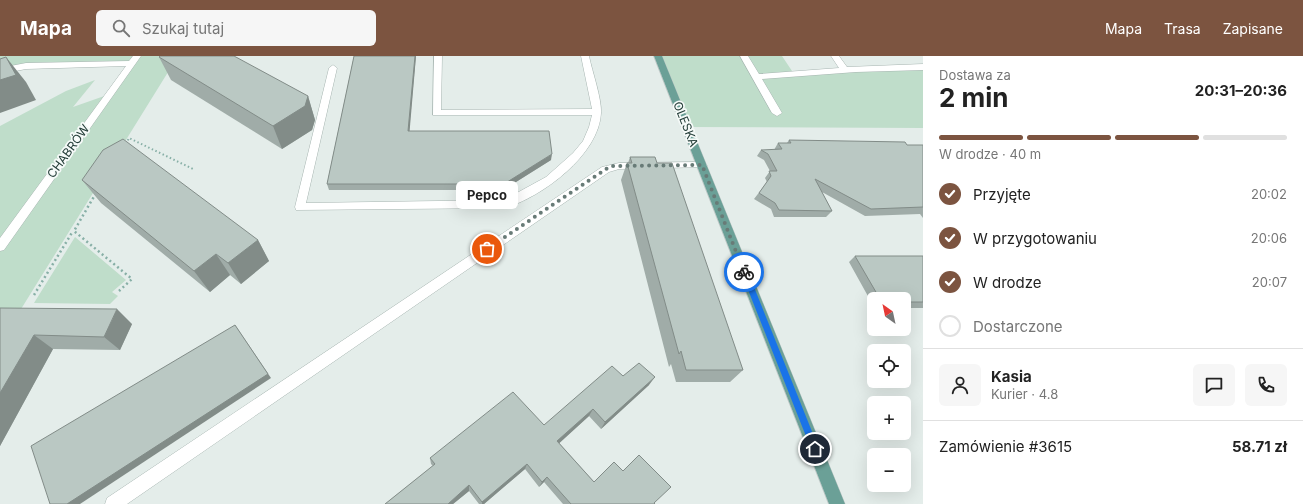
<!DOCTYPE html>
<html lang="pl">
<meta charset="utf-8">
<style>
body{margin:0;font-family:Inter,sans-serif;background:#f6f6f6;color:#222;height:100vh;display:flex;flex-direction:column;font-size:15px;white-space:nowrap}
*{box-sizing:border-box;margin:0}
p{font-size:13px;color:#767676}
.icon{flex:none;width:22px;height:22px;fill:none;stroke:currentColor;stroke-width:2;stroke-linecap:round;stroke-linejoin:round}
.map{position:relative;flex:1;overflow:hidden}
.drawer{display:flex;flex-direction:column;background:#fff;width:380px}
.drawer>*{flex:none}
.needle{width:26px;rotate:327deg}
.fabs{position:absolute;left:867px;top:236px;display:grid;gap:8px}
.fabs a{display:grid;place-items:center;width:44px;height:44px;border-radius:6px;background:#fff;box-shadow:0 4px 16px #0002;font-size:20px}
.pin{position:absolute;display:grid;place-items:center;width:34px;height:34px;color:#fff;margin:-17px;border:2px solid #fff;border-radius:50%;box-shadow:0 1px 4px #0007}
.courier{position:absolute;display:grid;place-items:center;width:40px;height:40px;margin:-20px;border:3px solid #1a73e8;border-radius:50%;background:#fff;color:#222;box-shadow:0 1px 5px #0007}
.bubble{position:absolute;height:28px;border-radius:6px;background:#fff;box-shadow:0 4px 16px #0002;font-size:13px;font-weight:700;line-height:28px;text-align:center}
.overview em{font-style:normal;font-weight:700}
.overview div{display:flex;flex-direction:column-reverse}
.overview{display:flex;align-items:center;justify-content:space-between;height:68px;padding:0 16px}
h1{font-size:26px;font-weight:700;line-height:30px}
.bar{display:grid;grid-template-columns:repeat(4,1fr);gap:6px 4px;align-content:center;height:48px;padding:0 16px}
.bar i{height:5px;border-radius:3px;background:#e0e0e0}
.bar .current{background:#7c5440}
.bar p{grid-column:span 4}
.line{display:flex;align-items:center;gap:10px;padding:0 16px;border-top:1px solid #e0e0e0}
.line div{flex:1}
.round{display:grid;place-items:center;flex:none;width:42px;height:42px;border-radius:6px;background:#f6f6f6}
ol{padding:0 16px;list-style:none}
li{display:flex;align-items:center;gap:12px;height:44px}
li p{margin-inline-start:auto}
li .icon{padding:4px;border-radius:50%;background:#7c5440;color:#fff;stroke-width:4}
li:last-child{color:#767676}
li i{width:22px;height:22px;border:2px solid #e0e0e0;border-radius:50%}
header{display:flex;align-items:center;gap:24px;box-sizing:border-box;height:56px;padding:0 20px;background:#7c5440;color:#fff}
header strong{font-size:19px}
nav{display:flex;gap:22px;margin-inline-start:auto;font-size:14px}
.search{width:280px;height:36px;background:#f6f6f6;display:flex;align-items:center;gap:10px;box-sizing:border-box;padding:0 14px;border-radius:6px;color:#767676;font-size:15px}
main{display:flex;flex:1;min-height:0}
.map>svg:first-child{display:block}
</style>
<header>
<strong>Mapa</strong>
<div class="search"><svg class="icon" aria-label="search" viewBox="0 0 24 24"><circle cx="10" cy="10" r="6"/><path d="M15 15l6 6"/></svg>Szukaj tutaj</div>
<nav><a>Mapa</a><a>Trasa</a><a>Zapisane</a></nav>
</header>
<main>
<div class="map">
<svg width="923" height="448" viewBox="0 0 923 448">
<rect width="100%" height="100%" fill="#e4edea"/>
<g fill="#bfddca">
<path d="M0,0H178L13,266H0V70L66,35L95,24L73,51L110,38L131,8L26,10L0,15Z"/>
<path d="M658,0H782L794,18L923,11V72L687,71Z"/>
<path d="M75,181L126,224L112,236L118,240L110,248L34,247Z"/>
</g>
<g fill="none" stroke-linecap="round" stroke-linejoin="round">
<g stroke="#a7b5b1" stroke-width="1">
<g id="minor">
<path d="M133,0H141L4,194L0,195V182L126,10L26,13L0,18V12L26,7L129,5Z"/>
<path d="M434,0H442L441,54L592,53L581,0H589C592,15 602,43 601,57C599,99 542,141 505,152L296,154L295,151L329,12L333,9L337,12L306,147L504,144L546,121L573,97L583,85L589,71L592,59H433Z"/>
<path d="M740,0H748L759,18L839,12L831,0H839L847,11L923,8V14L856,16L762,23L782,57L777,60L772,57Z"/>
<path d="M702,106L707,109L706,111L619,113L609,116L127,448H105L107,442L602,111L619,107Z"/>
</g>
</g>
<g stroke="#c2c9c8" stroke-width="1">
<path id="major" d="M654,0H662L845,448H829Z"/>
</g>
<path stroke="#87afa6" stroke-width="2" stroke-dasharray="1.5 2.5" stroke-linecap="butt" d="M126,88L129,82L193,113"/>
<g stroke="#87afa6" stroke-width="2.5" stroke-dasharray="2 3" stroke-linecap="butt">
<path d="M96,137L74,175L132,223L119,235"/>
<path d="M34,239L73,175"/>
</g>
<use href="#minor" fill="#fff" fill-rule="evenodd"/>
<use href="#major" fill="#6ba097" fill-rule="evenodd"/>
</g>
<g fill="#a0aca8">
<path d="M354,0H416L409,75L551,104L503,134H329L327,128Z"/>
<path d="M159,1L308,40L315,64L312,74L282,93L171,24Z"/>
<path d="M789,84L907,89H923V162L920,158L865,160L822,136L832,155L826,161H774L771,153L754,143L767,126L765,122L770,115L764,104L757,100L761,94H774L778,87H787Z"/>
<path d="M630,101L657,107L743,314L730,326H676L671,308L669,311L621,124L627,107H628Z"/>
<path d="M82,124L258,184L269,205L241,228L230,219L210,236L101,147Z"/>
<path d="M855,200H923V252H904V243H874V251L849,206Z"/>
<path d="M0,252L132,268L120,294L53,293L0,390Z"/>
<path d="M623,320L649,329L601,373L589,360L559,387L594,426L655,448H563L544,426L539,431L525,413L484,448H479L469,435L453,448H385L433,410L431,408L430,402L544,369Z"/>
</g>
<g fill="#828c88">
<path d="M415,0H416L409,82L408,75Z"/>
<path d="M6,1L26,26L36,44L0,57V24Z"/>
<path d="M308,40L315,64L312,74L282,93L273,70Z"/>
<path d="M552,98L551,104L503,134L504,128Z"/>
<path d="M258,184L269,205L241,228L228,207Z"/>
<path d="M216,198L230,219L210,236L194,215Z"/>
<path d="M117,253L132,268L120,294L104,281Z"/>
<path d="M235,269L271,322L80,448H67Z"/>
<path d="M34,279L53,293L0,390V337Z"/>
<path d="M655,321L649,329L601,373L605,366Z"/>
<path d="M593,353L589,360L554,392L557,385Z"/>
<path d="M527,408L525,413L484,448H482V446Z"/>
<path d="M547,421L544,426L539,431L542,426Z"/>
<path d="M469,429V435L453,448H448Z"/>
</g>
<g fill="#bac8c3" stroke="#828c88">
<path d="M160,0H234L308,40L305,50L273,70L159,1Z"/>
<path d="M354,0H415L408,75H549L552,98L504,128H327Z"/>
<path d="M6,1L16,19L0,24V3Z"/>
<path d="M123,83L258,184L228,207L216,198L194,215L82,124L103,94Z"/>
<path d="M789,84L905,86L907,89H923V151L871,153L815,123L832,155L779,154L775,147L759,137L771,120L769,115H777L768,98L761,94L782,93L778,87H791Z"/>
<path d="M630,101H655L657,107H672L743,314H686L681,295L679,298L627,107H632Z"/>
<path d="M855,200H923V246H904V243H880Z"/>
<path d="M0,252L117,253L104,281L34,279L0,337Z"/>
<path d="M235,269L268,318L67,448H50L31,390Z"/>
<path d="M639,307L655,321L605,366L593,353L557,385L594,426L614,406L623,415L639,399L671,431L654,447L655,448H571L547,421L542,426L527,408L482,446L469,429L448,448H385L435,408L430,402L513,336L544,369L612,310L623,320Z"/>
</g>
<path fill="#1a73e8" d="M744,213L748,216L819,393L815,397L811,393L741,216Z"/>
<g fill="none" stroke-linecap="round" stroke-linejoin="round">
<path stroke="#687b77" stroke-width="4" stroke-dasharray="0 7.2" d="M487,193L606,113L612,110L702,109L744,216"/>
</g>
<g text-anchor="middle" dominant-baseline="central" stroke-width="3.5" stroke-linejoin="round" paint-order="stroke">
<g font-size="12" fill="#253e39" stroke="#f5faf8">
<text transform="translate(686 68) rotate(68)">OLESKA</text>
<text transform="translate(68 95) rotate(-54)">CHABRÓW</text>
</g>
</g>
</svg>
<div class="fabs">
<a><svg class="needle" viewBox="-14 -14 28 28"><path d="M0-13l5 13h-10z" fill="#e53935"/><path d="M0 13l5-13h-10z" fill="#767676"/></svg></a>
<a><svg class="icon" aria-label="locate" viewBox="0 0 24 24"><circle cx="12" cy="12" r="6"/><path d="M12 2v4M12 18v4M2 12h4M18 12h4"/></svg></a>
<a>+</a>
<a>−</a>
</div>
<div class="pin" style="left:487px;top:193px;background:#ea580c"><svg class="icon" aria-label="bag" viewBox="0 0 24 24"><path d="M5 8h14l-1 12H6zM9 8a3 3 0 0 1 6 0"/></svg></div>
<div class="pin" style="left:815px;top:393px;background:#1f2937"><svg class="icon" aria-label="home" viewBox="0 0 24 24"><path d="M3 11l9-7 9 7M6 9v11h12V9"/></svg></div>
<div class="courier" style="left:744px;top:216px"><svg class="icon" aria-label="bike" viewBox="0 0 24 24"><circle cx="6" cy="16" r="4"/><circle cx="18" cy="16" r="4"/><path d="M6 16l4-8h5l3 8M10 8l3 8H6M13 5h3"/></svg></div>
<div class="bubble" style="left:456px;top:125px;width:62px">Pepco</div>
</div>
<section class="drawer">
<div class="overview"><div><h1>2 min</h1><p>Dostawa za</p></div><em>20:31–20:36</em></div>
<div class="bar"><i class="current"></i><i class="current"></i><i class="current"></i><i></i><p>W drodze · 40 m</p></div>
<ol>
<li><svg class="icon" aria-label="check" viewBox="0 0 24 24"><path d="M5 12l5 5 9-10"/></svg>Przyjęte<p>20:02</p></li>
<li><svg class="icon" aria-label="check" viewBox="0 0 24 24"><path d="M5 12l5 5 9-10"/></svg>W przygotowaniu<p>20:06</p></li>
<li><svg class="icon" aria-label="check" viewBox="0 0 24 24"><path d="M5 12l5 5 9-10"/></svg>W drodze<p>20:07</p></li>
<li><i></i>Dostarczone</li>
</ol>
<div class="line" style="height:72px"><a class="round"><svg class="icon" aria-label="person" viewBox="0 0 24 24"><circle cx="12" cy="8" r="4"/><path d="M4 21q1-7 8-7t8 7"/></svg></a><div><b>Kasia</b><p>Kurier · 4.8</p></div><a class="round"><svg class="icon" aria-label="chat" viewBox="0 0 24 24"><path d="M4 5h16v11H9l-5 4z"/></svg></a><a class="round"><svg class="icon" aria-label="phone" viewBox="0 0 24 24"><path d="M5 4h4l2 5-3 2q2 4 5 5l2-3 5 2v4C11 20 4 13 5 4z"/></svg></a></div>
<div class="line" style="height:52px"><div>Zamówienie #3615</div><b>58.71 zł</b></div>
</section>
</main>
